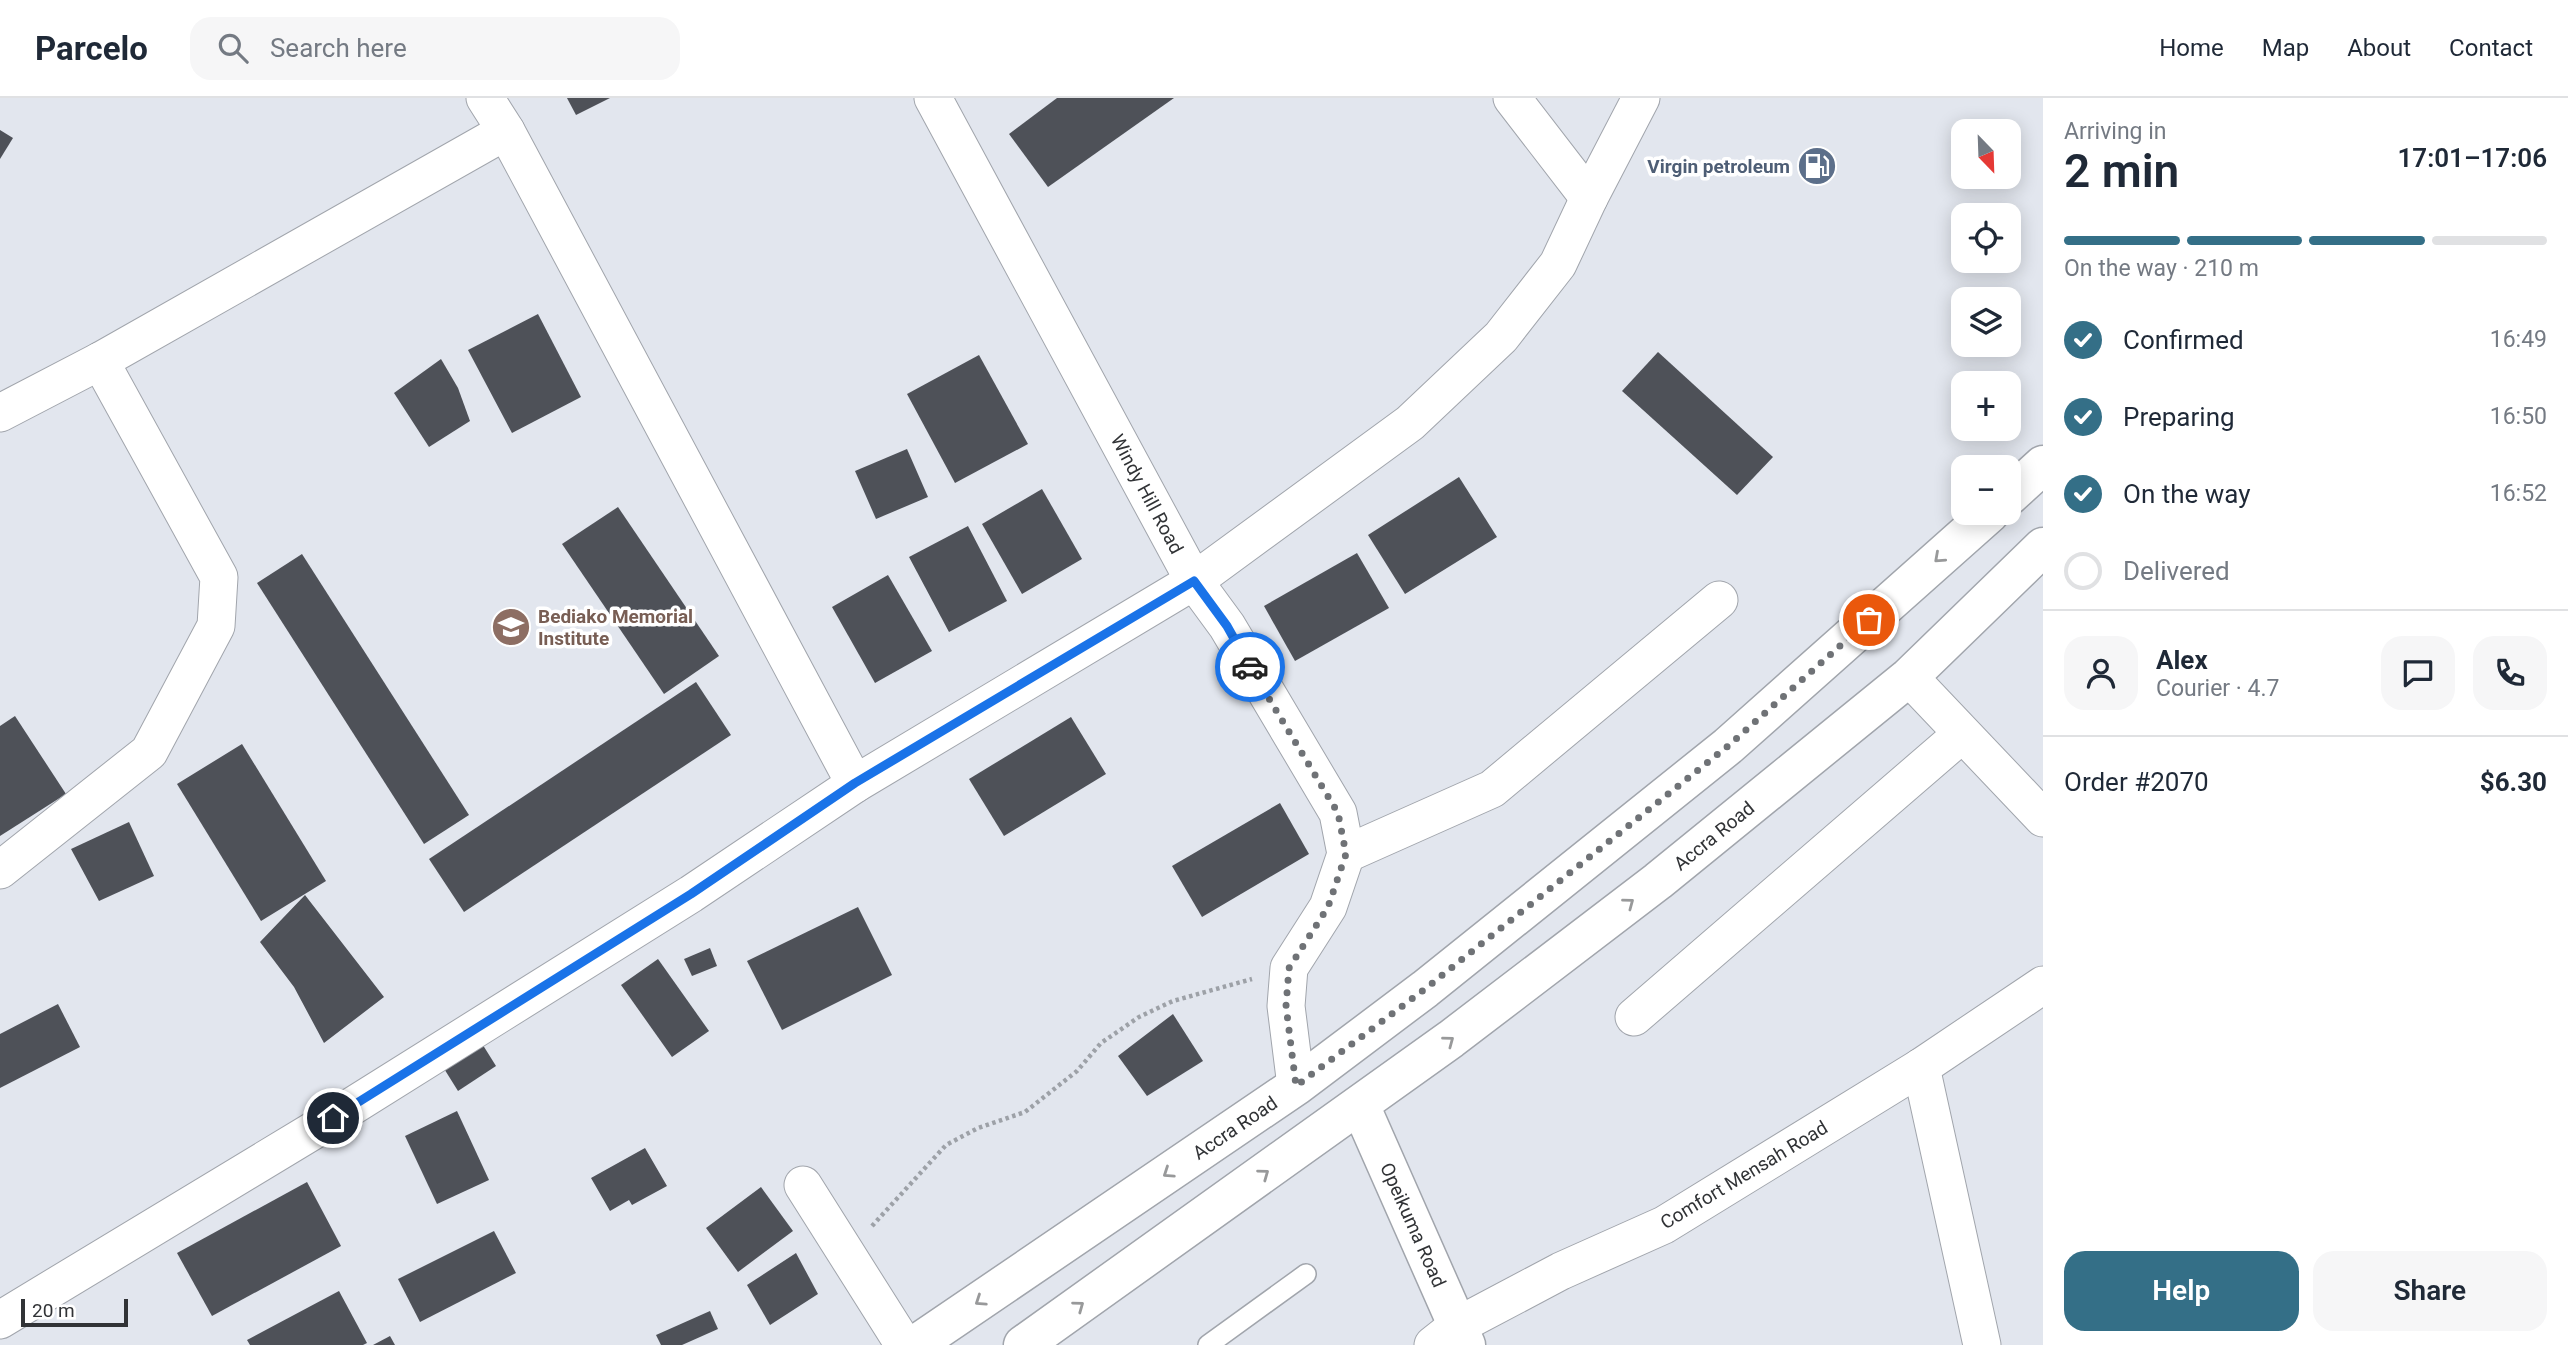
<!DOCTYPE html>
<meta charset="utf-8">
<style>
body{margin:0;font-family:Roboto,sans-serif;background:#f6f6f7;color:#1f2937;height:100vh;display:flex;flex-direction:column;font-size:26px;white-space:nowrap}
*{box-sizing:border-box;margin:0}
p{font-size:23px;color:#747a83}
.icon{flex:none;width:38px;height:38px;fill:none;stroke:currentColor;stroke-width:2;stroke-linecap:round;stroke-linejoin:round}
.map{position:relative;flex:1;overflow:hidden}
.drawer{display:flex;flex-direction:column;background:#fff;width:525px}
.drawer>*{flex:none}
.needle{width:46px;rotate:157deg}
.controls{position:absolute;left:1951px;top:21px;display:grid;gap:14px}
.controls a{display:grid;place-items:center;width:70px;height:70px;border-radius:14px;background:#fff;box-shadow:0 4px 18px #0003;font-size:35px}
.scale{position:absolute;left:21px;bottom:18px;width:107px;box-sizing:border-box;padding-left:7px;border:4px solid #313336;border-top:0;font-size:19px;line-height:24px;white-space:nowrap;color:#313336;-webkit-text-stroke:5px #fff;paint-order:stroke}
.pin{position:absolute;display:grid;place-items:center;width:60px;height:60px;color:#fff;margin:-30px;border:4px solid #fff;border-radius:50%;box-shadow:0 2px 7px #0007}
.courier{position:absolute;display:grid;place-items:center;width:70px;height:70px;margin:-35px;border:5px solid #1a73e8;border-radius:50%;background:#fff;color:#222;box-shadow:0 2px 9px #0007}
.overview em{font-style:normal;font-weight:600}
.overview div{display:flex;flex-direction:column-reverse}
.overview{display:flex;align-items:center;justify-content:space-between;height:119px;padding:0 21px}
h1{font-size:46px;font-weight:600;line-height:52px}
.bar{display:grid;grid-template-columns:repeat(4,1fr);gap:10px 7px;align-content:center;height:84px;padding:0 21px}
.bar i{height:9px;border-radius:5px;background:#e0e1e3}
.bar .selected{background:#346f87}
.bar p{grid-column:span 4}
.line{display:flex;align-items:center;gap:18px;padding:0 21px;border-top:2px solid #e0e1e3}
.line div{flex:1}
.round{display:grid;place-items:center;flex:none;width:74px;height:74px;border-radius:21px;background:#f6f6f7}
ol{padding:0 21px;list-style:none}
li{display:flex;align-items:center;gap:21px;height:77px}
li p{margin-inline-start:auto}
li .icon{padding:7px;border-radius:50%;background:#346f87;color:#fff;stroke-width:4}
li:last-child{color:#747a83}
li i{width:38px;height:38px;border:4px solid #e0e1e3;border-radius:50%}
.primary-button{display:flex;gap:14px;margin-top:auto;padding:14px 21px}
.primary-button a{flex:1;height:80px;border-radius:21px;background:#346f87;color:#fff;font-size:28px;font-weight:600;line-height:80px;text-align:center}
.primary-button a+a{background:#f6f6f7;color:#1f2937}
header{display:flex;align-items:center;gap:42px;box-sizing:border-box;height:98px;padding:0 35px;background:#fff;border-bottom:2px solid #e0e1e3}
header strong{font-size:33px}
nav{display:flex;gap:38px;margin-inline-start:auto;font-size:24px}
.search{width:490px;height:63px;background:#f6f6f7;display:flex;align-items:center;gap:18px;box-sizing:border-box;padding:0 24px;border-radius:21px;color:#747a83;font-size:26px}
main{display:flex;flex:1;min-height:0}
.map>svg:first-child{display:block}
</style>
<header>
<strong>Parcelo</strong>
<div class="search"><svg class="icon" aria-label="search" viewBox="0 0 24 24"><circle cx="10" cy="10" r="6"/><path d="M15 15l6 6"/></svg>Search here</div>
<nav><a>Home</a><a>Map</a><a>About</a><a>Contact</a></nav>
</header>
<main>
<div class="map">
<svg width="2043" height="1247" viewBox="0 0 2043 1247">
<rect width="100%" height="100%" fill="#e2e6ee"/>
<g fill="#4e5158">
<path d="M567,0H610L576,17Z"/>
<path d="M1057,0H1174L1048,89L1009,36Z"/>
<path d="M0,32L13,40L0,61Z"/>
<path d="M538,216L581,299L512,335L468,252Z"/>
<path d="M1658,254L1773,359L1737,397L1622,293Z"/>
<path d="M979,257L1028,346L955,385L907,296Z"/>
<path d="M441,261L458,290L470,323L429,349L394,295Z"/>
<path d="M907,351L928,399L876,421L855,373Z"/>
<path d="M1459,379L1497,439L1405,496L1368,437Z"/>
<path d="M1042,391L1082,461L1022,496L982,426Z"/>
<path d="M618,409L719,558L664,596L562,446Z"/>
<path d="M968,428L1007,503L949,534L909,459Z"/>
<path d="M1357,455L1389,510L1295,563L1264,508Z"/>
<path d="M302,456L469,717L424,746L257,485Z"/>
<path d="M888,477L932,553L875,585L832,509Z"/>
<path d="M696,584L731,637L464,814L429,761Z"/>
<path d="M15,618L66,696L0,738V628Z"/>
<path d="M1071,619L1106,676L1004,738L969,681Z"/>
<path d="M242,646L326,783L261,823L177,686Z"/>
<path d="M1280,705L1309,756L1202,819L1172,768Z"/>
<path d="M129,724L154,778L99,803L71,751Z"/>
<path d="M305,797L384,899L324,945L294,889L260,844Z"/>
<path d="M858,809L892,877L782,932L747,863Z"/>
<path d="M710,850L717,868L692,878L684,861Z"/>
<path d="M658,861L709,933L672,959L621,887Z"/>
<path d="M58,906L80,949L0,990V936Z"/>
<path d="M1173,916L1203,963L1147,998L1118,958Z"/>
<path d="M481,944L496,968L458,993L443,969Z"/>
<path d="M457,1013L489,1082L437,1106L405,1038Z"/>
<path d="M645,1050L667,1088L632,1107L629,1102L610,1113L591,1080Z"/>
<path d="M307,1084L341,1148L212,1218L177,1155Z"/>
<path d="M761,1089L793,1133L738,1174L706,1130Z"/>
<path d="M494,1133L516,1175L420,1224L398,1181Z"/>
<path d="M796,1155L818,1196L770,1227L747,1187Z"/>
<path d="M339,1193L367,1245L363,1247H250L247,1242Z"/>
<path d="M710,1213L718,1231L682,1247H661L656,1237Z"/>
<path d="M390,1238L395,1247H373Z"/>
</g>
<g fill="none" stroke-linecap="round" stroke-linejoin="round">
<g stroke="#a1a5ac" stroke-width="22">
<path id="service" d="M1208,1247L1306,1176"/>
</g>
<g stroke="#a1a5ac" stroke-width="39">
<g id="minor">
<path d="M485,0L506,33L855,686"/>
<path d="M933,0L1194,483L1227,528L1338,715L1346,756L1328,809L1289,870L1286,908L1296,988"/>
<path d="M1512,0L1589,100"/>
<path d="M0,315L100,263L506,33"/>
<path d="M1909,579L2043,720"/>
<path d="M1346,756L1492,691L1719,502"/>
<path d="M0,772L149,654L216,528L219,479L100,263"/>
<path d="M1634,919L1962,636"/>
<path d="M1921,969L1982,1247"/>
<path d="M803,1087L904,1247"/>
<path d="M0,1222L311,1034L691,796L855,686L1194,483L1410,325L1501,239L1558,166L1589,100L1641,0"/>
<path d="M1433,1247L1457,1228L1561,1173L1664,1127L1921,969L2043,887"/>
</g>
</g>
<g stroke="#a1a5ac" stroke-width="41">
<path id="tertiary" d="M1360,1007L1466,1247"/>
</g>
<g stroke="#a1a5ac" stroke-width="41">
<g id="trunk">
<path d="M2009,398L2043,367"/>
<path d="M915,1247L1296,988L1425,891L1728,648L1990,415"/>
<path d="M1023,1247L1451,941L1658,783L1909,579L2043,449"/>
</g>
</g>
<path stroke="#9da1a7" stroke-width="4.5" stroke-dasharray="3.5 3.5" stroke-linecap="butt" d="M872,1128L946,1047L978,1030L1025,1014L1077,973L1101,945L1139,919L1173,903L1252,881"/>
<use href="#service" stroke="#fff" stroke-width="19"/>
<use href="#minor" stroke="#fff" stroke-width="37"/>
<use href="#tertiary" stroke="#fff" stroke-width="38"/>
<use href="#trunk" stroke="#fff" stroke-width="38"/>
</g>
<defs><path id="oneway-chevron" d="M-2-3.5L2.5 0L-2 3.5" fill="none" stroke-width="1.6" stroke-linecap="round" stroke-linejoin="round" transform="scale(1.75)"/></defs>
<g stroke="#98999a">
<use href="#oneway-chevron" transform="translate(1939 460) rotate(138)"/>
<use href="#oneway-chevron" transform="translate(1629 805) rotate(-37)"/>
<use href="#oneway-chevron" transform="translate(1449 943) rotate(-37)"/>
<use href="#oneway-chevron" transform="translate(1168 1075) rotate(146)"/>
<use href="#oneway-chevron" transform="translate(1264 1076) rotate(-36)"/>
<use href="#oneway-chevron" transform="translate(980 1203) rotate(146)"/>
<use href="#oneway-chevron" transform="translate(1079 1208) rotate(-36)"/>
</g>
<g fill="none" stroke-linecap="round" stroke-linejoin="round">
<path stroke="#6f7276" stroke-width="7" stroke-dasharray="0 12.6" d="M1250,569L1338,715L1346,756L1328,809L1289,870L1286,908L1296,988L1425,891L1728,648L1869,522"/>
<path stroke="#1a73e8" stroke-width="9" d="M333,1020L691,796L855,685L1194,483L1227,528L1250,569"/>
</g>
<defs>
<g id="fuel-disc" transform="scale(2.0125)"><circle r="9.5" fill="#5c6f8a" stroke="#fff"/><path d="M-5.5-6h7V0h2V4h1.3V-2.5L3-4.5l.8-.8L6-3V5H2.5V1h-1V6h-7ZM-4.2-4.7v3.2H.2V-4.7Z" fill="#fff"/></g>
<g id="school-disc" transform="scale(2.0125)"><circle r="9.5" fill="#8d6e63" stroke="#fff"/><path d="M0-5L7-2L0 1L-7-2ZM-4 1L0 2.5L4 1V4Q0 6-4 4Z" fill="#fff"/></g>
</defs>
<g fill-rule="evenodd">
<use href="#fuel-disc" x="1817" y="68"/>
<use href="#school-disc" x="511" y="529"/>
</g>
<g text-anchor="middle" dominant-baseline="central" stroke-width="7" stroke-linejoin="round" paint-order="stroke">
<g font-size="19" font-weight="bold" fill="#4e5e75" stroke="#fff" text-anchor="end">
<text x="1790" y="68">Virgin petroleum</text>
</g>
<g font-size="19" fill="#313336" stroke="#fff">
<text transform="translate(1147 396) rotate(62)">Windy Hill Road</text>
<text transform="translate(1714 738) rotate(-39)">Accra Road</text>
<text transform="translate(1235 1030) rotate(-34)">Accra Road</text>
<text transform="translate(1744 1077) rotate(-31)">Comfort Mensah Road</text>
<text transform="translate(1413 1127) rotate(66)">Opeikuma Road</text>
</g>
<g font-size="19" font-weight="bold" fill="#785e54" stroke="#fff" text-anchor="start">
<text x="538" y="518">Bediako Memorial<tspan x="538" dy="22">Institute</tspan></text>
</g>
</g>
</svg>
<div class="controls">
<a><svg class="needle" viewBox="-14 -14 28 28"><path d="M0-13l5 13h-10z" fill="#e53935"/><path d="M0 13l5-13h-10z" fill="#747a83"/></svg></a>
<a><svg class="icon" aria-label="locate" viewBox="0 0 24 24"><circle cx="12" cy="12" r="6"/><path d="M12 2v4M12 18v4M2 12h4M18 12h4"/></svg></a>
<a><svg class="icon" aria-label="layers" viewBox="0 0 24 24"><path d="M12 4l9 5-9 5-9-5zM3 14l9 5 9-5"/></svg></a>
<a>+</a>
<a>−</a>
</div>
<div class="scale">20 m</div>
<div class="pin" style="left:1869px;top:522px;background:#ea580c"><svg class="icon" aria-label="bag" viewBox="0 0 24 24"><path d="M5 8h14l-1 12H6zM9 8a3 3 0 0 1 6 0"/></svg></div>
<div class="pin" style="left:333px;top:1020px;background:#1f2937"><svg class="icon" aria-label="home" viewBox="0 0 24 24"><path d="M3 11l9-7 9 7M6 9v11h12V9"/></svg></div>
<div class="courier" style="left:1250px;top:569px"><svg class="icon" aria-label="car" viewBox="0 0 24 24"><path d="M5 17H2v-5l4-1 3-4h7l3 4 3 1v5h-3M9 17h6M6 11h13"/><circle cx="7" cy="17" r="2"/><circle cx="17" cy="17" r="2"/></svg></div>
</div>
<section class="drawer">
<div class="overview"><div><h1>2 min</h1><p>Arriving in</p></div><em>17:01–17:06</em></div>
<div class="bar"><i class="selected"></i><i class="selected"></i><i class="selected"></i><i></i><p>On the way · 210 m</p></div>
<ol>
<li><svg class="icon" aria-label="check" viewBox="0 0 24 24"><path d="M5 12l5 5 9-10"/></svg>Confirmed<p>16:49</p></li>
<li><svg class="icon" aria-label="check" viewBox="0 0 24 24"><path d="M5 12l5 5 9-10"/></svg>Preparing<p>16:50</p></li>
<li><svg class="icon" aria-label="check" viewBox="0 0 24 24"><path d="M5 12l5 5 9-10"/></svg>On the way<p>16:52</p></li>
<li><i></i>Delivered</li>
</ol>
<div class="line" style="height:126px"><a class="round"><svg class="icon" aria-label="person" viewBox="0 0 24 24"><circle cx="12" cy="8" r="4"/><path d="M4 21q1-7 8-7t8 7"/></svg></a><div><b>Alex</b><p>Courier · 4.7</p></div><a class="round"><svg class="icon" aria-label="chat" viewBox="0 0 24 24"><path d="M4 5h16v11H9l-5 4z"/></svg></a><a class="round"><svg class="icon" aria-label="phone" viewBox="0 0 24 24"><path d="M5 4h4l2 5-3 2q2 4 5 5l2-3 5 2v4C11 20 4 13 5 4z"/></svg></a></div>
<div class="line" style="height:91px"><div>Order #2070</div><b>$6.30</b></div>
<div class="primary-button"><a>Help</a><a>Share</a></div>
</section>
</main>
